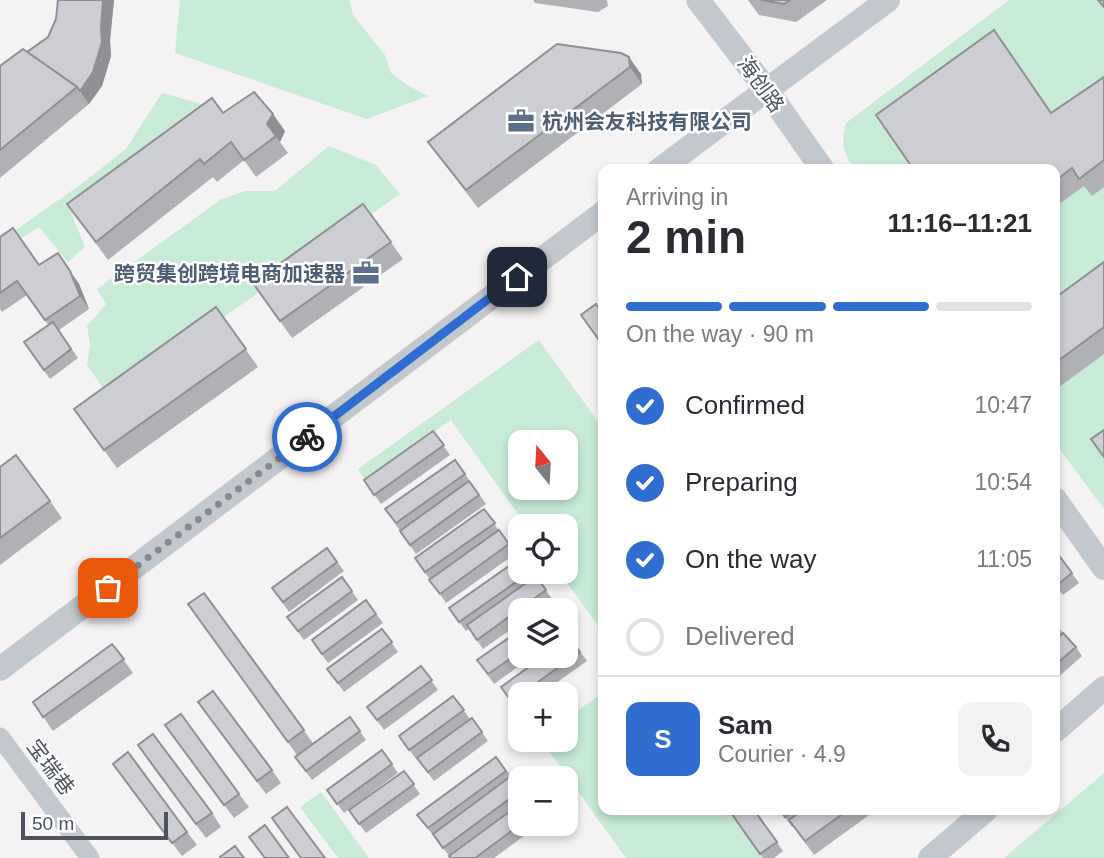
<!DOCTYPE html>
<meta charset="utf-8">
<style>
body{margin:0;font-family:Arial,"Noto Sans SC",sans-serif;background:#f2f2f3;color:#2b2b33;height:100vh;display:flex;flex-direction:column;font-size:26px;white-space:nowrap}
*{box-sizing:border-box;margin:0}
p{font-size:23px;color:#7c7c81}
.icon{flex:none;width:38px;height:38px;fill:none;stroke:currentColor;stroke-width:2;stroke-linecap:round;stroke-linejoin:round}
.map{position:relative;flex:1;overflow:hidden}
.side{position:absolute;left:598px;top:164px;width:462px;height:651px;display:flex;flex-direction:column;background:#fff;border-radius:14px;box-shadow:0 4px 10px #0003}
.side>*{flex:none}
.needle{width:46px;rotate:342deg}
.fabs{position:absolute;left:508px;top:430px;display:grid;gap:14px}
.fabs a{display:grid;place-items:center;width:70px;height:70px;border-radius:14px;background:#fff;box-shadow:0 4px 10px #0003;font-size:35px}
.scale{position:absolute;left:21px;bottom:18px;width:147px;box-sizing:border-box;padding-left:7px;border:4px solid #4c545d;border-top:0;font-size:19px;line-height:24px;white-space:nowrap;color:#4c545d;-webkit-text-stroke:5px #fff;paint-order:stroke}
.pin{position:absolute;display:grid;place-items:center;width:60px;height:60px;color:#fff;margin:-30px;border-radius:14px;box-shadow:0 4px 10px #0006}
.courier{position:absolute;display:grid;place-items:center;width:70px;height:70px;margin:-35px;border:5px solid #306dd0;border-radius:50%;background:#fff;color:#222;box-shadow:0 2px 9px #0007}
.overview em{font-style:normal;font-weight:700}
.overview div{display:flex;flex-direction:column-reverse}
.overview{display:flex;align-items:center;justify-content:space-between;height:119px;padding:0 28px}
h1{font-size:46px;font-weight:700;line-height:52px}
.bar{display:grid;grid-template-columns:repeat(4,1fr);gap:10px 7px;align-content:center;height:84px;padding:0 28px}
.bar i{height:9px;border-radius:5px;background:#e1e1e2}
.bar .on{background:#306dd0}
.bar p{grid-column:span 4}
.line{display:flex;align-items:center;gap:18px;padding:0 28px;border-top:2px solid #e1e1e2}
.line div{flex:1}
.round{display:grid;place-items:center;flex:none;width:74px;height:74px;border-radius:14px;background:#f2f2f3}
ol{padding:0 28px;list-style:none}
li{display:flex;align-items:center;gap:21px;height:77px}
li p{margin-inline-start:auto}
li .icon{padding:7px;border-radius:50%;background:#306dd0;color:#fff;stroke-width:4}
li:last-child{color:#7c7c81}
li i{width:38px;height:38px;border:4px solid #e1e1e2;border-radius:50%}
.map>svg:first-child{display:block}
</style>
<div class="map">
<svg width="1104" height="858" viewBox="0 0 1104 858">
<rect width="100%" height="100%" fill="#f4f2f2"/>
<g fill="#c7ebd7" fill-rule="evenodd">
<path d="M180,0H349L353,15L385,55L391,73L407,85L428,96L367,119L175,53Z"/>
<path d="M1009,0H1104V509L1055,443V170H855C842,151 841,144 846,123Z"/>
<path d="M162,93L223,110L72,215L85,247L68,262L39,227L0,252V241L80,185L126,149Z"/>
<path d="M329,146L376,165L400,194L109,397L87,365L90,345L87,326L106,304L97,289L220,200L245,191H275Z"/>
<path d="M539,340L604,430V634L559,572H565V527H527L451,420L365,480L358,469ZM520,443H565V488H520Z"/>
<path d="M604,692V810H730L764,858H626L541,740H565V719Z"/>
<path d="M1104,773V858H1004Z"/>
<path d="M321,792L369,858H338L300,807Z"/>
</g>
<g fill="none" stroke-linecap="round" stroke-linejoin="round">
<path stroke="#c2c8ce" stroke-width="19" d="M0,737L90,858"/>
<g stroke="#c2c8ce" stroke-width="24">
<path d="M698,0L766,89L823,170"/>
<path d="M659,170L888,0"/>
<path d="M1055,499L1104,568"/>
<path d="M0,669L604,212"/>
<path d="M1055,731L1104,688"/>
<path d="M930,858L986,810"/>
</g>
</g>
<g fill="#b0b1b5">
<path d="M58,0H114L110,40L111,56L102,86L89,104L0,178V66L27,52L48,37L56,19Z"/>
<path d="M533,0H607L608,6L598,12L535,3Z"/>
<path d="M748,0H827L796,22L759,15Z"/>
<path d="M621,53L641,74L642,84L478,208L428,142Z"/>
<path d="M1104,77V187L1092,196L1084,186L1055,207V170L1051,113Z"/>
<path d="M223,113L285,131L280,142L288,153L256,177L244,160L217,182L213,177L108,260L67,204Z"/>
<path d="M363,204L403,259L292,338L253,283Z"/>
<path d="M0,237L39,265L58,253L79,284L89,309L59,330L78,358L50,379L24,342L49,326L27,295L2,312L0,309Z"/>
<path d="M1104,262V354L1055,390V298Z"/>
<path d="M216,307L258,367L117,468L74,409Z"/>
<path d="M433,431L450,455L381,504L364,480Z"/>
<path d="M455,460L486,504L416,554L385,509Z"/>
<path d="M0,467L50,501L62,518L0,565Z"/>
<path d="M484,509L515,554L446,603L415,558Z"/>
<path d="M327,548L344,571L289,612L272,588Z"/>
<path d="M1055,550L1079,583L1063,595L1055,585Z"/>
<path d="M528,572L533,578L536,576L552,599L537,611H520V623L483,649L469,629L466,631L449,608Z"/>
<path d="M342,577L358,600L304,640L287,617Z"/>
<path d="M204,593L313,743L297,755L188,604Z"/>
<path d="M366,600L383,623L328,663L312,640Z"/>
<path d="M1055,624L1076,647L1082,656L1055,680Z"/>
<path d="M382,629L398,652L344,692L327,669Z"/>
<path d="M520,630V656H533L494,684L477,660Z"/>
<path d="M570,638L587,661L539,695H520V709L517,710L501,687Z"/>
<path d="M112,644L133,673L53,731L33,702Z"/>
<path d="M421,666L438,690L384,730L367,707Z"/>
<path d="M453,696L470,719L472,718L488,741L434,781L417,758L424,753L416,759L399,736Z"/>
<path d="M208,715L272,770L281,783L266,794Z"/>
<path d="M350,717L366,740L312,780L295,757Z"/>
<path d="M175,739L239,794L249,807L234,818Z"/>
<path d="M382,750L398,773L344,813L327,790Z"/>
<path d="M496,757L520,787V824H540L494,858H451L417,815Z"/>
<path d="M147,759L212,813L221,827L206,838Z"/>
<path d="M404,771L420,794L366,833L349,810Z"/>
<path d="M123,777L187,832L197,845L182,856Z"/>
<path d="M729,810H754L783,851L774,858H763Z"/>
<path d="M780,810H876L814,855L793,826L792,827Z"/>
</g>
<g fill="#909094">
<path d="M103,0H114L110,40L111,56L102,86L89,104L80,91L101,27Z"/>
<path d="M629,57L641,74L642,84L630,67Z"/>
<path d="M273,114L285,131L280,142L267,124Z"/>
<path d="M70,271L79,284L89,309L80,296Z"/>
</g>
<g fill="#cdced3" stroke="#909094" stroke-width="2">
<path d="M58,0H103L101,27L102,42L93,72L80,91L77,87L27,52L48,37L56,19Z"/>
<path d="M761,0H790L784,4Z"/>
<path d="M1098,0H1104V7Z"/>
<path d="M994,30L1051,113L1104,77V160L1079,179L1072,168L1055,181V170H914L876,115Z"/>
<path d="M557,44L621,53L629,57L630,67L466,190L428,142Z"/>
<path d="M23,49L77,87L0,150V66Z"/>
<path d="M254,92L273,114L267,124L276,136L244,160L231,142L204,164L200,159L96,242L67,204L212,98L223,113Z"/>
<path d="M363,204L391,242L280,321L253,283Z"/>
<path d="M13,228L39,265L58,253L70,271L80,296L45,320L17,281L0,293V237Z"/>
<path d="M1104,262V327L1055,363V298Z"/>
<path d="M596,304L604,315V347L581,315Z"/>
<path d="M216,307L246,349L104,450L74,409Z"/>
<path d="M53,322L71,349L44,370L24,342Z"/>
<path d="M1104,430V457L1091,439Z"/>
<path d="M433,431L444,445L374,495L364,480Z"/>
<path d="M16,455L50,501L0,538V467Z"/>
<path d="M455,460L465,474L396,523L385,509Z"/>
<path d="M469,481L479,495L410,545L400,531Z"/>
<path d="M484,509L495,523L425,572L415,558Z"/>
<path d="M499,530L509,544L440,594L429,580Z"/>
<path d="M327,548L337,562L283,602L272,588Z"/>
<path d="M1055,550L1072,573L1056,586L1055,584Z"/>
<path d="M519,559L520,560V572L529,573L459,622L449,608Z"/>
<path d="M536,576L546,590L477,640L467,625Z"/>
<path d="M342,577L352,591L298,631L287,617Z"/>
<path d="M204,593L304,730L288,742L188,604Z"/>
<path d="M366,600L376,614L322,654L312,640Z"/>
<path d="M1055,624L1059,629L1055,633Z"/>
<path d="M382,629L392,642L338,683L327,669Z"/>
<path d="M520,630V652L488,674L477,660Z"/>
<path d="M1063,633L1076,647L1055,665V640Z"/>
<path d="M570,638L580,652L511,701L501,687L544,656H565V641Z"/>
<path d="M112,644L124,659L43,717L33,702Z"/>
<path d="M421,666L432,680L377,720L367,707Z"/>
<path d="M213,691L272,770L257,781L198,702Z"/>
<path d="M453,696L464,710L409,750L399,736Z"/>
<path d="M181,714L239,794L224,805L165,725Z"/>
<path d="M350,717L360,731L306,771L295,757Z"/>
<path d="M472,718L482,732L428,772L417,758Z"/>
<path d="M153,734L212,813L196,824L138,745Z"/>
<path d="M382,750L392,764L337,804L327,790Z"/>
<path d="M128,752L187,832L172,843L113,764Z"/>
<path d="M496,757L506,771L428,828L417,815Z"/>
<path d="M404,771L414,784L359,824L349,810Z"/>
<path d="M511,776L520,787V791L443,848L433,834Z"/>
<path d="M520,804V824H521L475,858H451L449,856Z"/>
<path d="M287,807L325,858H301L272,818Z"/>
<path d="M729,810H754L777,842L760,854Z"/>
<path d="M780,810H795L785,817Z"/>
<path d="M803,810H848L805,841L789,820Z"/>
<path d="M265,825L289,858H265L249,837Z"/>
<path d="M235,846L244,858H220V857Z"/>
</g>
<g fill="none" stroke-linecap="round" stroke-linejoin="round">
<path stroke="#878b91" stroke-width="7" stroke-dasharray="0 12.6" d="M108,588L307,437"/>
<path stroke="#306dd0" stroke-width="9" d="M307,437L517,277"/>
</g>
<defs>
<g id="office-bare" transform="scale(2.1)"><path d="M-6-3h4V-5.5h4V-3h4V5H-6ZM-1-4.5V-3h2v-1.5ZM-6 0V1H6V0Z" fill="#5c6f8a" stroke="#fff" stroke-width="2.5" paint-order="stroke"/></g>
</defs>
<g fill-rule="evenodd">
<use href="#office-bare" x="521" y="121"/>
<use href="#office-bare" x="366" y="273"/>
</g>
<g text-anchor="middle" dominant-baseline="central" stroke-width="5" stroke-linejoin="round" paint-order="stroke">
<g font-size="21" fill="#4c545d" stroke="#fff">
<text transform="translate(761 84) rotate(54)">海创路</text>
<text transform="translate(51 767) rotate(53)">宝瑞巷</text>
</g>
<g font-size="21" font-weight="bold" fill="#4e5e75" stroke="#fff" text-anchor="start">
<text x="542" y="121">杭州会友科技有限公司</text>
<text x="345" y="273" text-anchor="end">跨贸集创跨境电商加速器</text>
</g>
</g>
</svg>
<div class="fabs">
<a><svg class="needle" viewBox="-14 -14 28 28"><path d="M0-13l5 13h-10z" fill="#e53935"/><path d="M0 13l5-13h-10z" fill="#7c7c81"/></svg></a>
<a><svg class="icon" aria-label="locate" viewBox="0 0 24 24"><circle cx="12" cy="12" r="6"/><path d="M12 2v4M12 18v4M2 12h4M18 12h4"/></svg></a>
<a><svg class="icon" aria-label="layers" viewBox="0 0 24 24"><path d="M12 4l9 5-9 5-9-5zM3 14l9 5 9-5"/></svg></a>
<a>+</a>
<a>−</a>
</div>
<div class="scale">50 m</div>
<div class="pin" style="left:108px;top:588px;background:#ea580c"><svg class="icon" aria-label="bag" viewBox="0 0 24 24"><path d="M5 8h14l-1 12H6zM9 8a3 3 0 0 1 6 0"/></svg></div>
<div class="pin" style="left:517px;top:277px;background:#1f2937"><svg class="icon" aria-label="home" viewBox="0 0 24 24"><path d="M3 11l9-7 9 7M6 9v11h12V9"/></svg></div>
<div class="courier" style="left:307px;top:437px"><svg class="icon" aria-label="bike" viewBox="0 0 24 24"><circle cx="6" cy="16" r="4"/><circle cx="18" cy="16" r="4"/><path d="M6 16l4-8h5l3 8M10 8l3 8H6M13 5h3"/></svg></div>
<section class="side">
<div class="overview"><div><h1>2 min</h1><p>Arriving in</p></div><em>11:16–11:21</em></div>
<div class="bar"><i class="on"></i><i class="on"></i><i class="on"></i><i></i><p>On the way · 90 m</p></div>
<ol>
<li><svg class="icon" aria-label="check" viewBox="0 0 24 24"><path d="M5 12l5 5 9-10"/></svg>Confirmed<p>10:47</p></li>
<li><svg class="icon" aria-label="check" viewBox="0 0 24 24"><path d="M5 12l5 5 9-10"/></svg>Preparing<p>10:54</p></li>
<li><svg class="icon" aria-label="check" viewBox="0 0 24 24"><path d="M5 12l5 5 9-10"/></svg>On the way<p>11:05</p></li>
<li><i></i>Delivered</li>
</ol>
<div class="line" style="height:126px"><b class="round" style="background:#306dd0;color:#fff">S</b><div><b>Sam</b><p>Courier · 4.9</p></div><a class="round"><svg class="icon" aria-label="phone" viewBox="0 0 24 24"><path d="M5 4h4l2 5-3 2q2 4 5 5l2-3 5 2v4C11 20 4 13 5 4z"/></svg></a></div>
</section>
</div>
